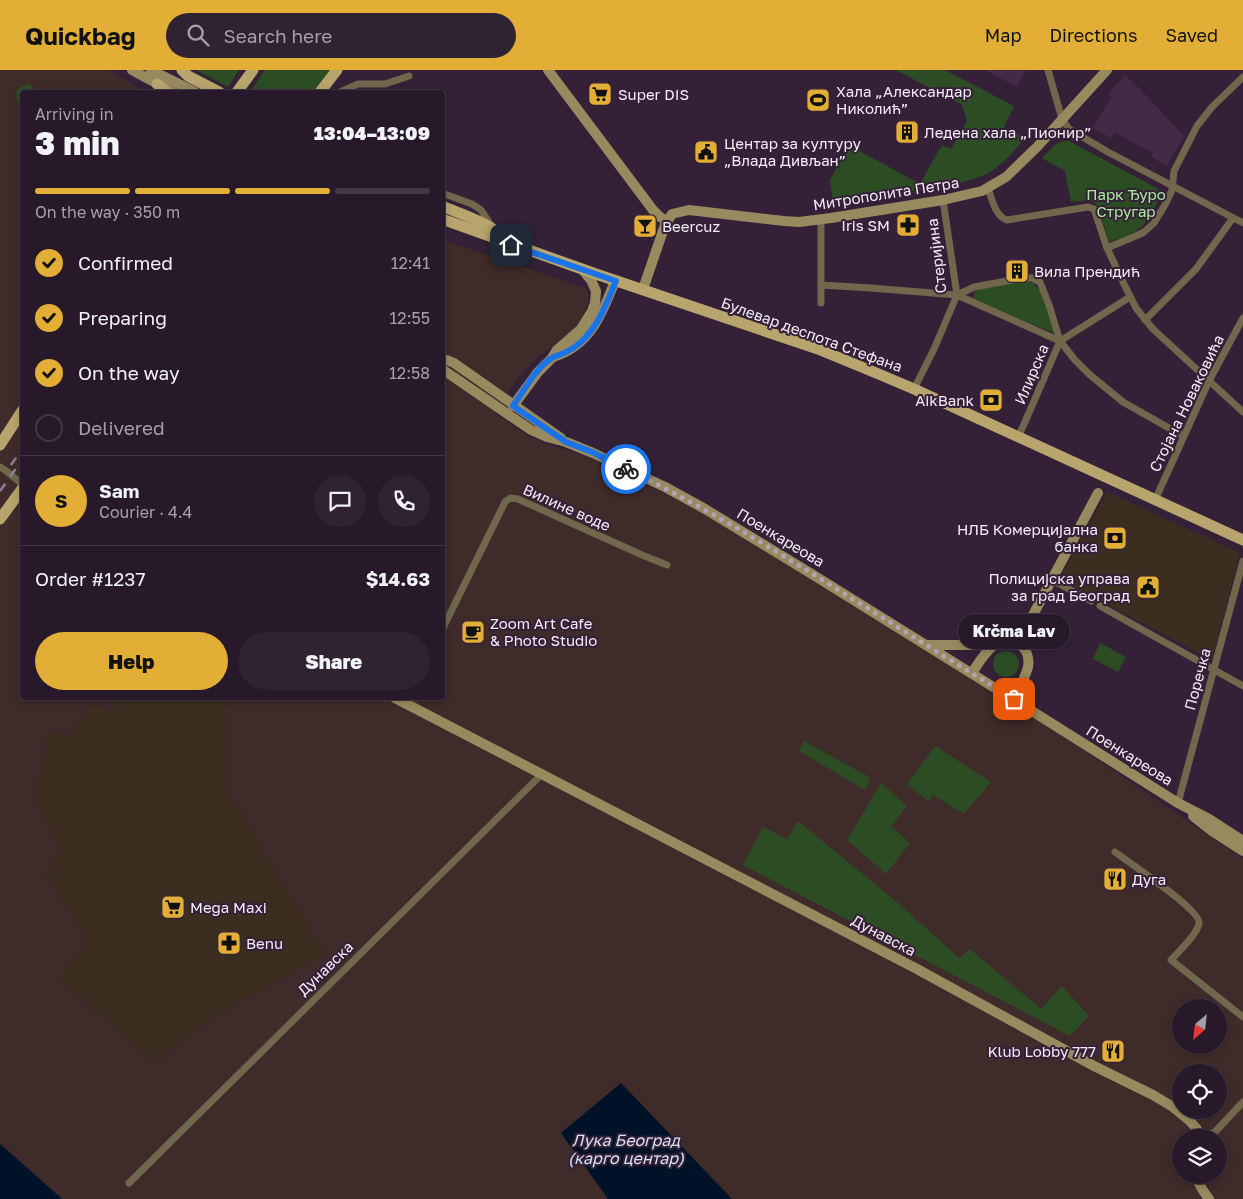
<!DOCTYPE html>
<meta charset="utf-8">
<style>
body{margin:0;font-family:"Golos Text",sans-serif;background:#2f2231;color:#f1f3f6;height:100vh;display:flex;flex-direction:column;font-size:19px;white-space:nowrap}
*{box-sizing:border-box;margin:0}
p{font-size:16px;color:#a4a0a8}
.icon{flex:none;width:28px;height:28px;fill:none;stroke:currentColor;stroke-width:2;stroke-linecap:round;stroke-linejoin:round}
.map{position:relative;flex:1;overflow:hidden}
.side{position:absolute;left:20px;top:20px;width:425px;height:610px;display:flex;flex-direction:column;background:#271929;border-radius:5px;box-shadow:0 2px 8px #0003,0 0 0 1px #433846}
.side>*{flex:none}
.needle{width:32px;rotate:208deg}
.controls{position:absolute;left:1172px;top:929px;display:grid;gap:10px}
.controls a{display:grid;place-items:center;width:55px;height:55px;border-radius:50%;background:#271929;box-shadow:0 2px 8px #0003,0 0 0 1px #433846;font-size:25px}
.pin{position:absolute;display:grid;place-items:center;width:42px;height:42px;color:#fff;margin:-21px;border-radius:10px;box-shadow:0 2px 8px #0006}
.courier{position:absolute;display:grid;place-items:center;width:50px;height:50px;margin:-25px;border:4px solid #1a73e8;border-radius:50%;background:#fff;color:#222;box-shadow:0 1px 6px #0007}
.bubble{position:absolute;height:35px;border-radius:18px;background:#271929;box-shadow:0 2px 8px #0003,0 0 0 1px #433846;font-size:16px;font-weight:800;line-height:35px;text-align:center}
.headline em{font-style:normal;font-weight:800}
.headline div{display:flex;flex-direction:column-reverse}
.headline{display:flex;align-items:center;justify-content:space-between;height:85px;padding:0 15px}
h1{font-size:32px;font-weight:800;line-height:38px}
.bar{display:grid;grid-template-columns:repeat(4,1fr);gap:8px 5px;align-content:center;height:60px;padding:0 15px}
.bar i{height:6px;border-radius:4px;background:#433846}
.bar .active{background:#e3ae35}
.bar p{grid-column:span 4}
.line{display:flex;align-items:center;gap:12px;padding:0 15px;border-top:1px solid #433846}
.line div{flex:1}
.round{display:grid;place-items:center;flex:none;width:52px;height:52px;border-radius:26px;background:#2f2231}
ol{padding:0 15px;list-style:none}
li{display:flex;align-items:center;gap:15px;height:55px}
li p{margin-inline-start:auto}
li .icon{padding:5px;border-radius:50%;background:#e3ae35;color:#111;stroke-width:4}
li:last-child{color:#a4a0a8}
li i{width:28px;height:28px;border:2px solid #433846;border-radius:50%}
.action{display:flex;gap:10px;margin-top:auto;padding:10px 15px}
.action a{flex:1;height:58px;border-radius:30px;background:#e3ae35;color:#111;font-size:20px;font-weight:800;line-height:58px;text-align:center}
.action a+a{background:#2f2231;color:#f1f3f6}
header{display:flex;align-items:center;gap:30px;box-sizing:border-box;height:70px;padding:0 25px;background:#e3ae35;color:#111}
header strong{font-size:24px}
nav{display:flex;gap:28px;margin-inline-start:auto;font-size:18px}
.search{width:350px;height:45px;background:#2f2231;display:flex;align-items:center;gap:12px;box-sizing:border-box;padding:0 18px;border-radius:28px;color:#a4a0a8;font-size:19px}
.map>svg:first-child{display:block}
</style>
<header>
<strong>Quickbag</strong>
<div class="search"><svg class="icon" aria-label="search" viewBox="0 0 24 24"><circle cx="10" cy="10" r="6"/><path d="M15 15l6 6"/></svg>Search here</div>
<nav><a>Map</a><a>Directions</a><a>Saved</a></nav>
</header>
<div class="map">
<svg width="1243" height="1129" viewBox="0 0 1243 1129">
<rect width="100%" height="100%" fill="#342137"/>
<g fill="#3b2e20">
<path d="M1107,422L1240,483L1212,590L1059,509Z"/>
<path d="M115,628H224L225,717L326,884L217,944L168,982L156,993L58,907L89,872L47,803L35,726L48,667L56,657L68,668L94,633L113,643Z"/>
</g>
<path fill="#3f2b29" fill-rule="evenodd" d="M0,0H108L146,22H22V628H115L113,643L94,633L68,668L56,657L48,667L35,726L62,779L47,804L89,872L59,908L156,993L168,982L217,944L325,884L225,717L224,628H442L443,170L586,218L588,224V233L583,248L575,259L557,274L539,286L518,308L495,343L528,366L547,374L588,387L664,423L703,444L1009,629L1243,789V1129H62L7,1080L0,1074ZM1181,938H1219V975H1181ZM1181,1002H1219V1040H1181ZM1181,1068H1219V1105H1181Z"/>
<g fill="#422b46">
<path d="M985,0H1026L1017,17Z"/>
<path d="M1125,5L1140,19L1184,66L1167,96L1151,87L1153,83L1114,62L1111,68L1093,58L1104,39L1112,28L1109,23Z"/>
</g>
<g fill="#2c4d24">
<path d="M196,0H239L228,17Z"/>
<path d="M265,0H336L320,22H250Z"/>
<path d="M896,0H945L1014,36L1004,57L1025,68C1014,81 1003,95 988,103C979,108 968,110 958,114L833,134L830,110L849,75L920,114L942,75L951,79L967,51L962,35Z"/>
<path d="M28,14C33,15 33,18 35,22H22V40C15,26 11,20 28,14Z"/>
<path d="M1063,71H1069L1162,121C1156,136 1150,151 1136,161C1128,166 1118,169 1109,172L1098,136L1091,130L1071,132L1065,101L1042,88L1056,74Z"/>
<path d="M1023,211L1033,213L1041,222L1054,263L973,230L975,220Z"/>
<path d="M1100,573L1126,587L1118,602L1093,589Z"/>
<circle cx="1006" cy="594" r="13"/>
<path d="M804,671L871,708L865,720L799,681Z"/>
<path d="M935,676L991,712L964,744L933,725L929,732L907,714Z"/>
<path d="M881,713L907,736L891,756L910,773L886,804L847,770Z"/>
<path d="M798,751L898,833L959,888L970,879L1041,939L1062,916L1089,946L1070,966L743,795L763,757L787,769Z"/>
</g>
<g fill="#001228">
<path d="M621,1013L732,1129H608L561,1063Z"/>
<path d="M0,1074L7,1080L62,1129H0Z"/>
</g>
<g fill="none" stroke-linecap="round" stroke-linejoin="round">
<g stroke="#70674d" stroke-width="7">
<path d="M1048,0L1062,49L1069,59L1108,82L1243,153"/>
<path d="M340,22L358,14H385L409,6"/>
<path d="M988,118C992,129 995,146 1007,150L1088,137L1094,139L1107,178L1123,212L1136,238L1153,259L1243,342"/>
<path d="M442,123L472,134L481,140L492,157"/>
<path d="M821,149V233"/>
<path d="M1107,178L1138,165L1144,162L1154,153L1166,133L1172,120L1174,101L1197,56L1212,37L1243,7"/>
<path d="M821,215L871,218L957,225L1060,271"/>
<path d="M957,225L974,217L1023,208H1032L1040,212L1049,235L1060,271L1075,290L1089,304L1123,332L1183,366"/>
<path d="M1145,250L1196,199L1233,148"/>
<path d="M914,319L934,279L957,225L943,130"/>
<path d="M1018,367L1025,352L1060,271L1130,227"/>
<path d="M0,397L5,400L22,414"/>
<path d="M1155,430L1209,311L1243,248"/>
<path d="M1052,510L1091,531"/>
<path d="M1100,536L1243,616"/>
<path d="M442,560L505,432L510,428L518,429L642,485L667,495"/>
<path d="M1178,733L1243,491"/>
<path d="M1115,782C1128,792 1201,840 1199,853C1198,864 1179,881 1171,890L1243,947"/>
<path d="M1203,1068L1215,1062L1243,1032"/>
<path d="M129,1113L542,704"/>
</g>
<g stroke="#988a5f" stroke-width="10">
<path d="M132,0L173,22"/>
<path d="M151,0L195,22"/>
<path d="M548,0L653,140L659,146L666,151"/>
<path d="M643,219L665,155L672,144L689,140L784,151L799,152L831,148L943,130L982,121L1006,107L1037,77L1107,0"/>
<path d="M553,287C590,276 602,244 615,211"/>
<path d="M442,291L447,290L454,293L561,368"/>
<path d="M442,299L531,360L547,367L566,372L593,383L665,417L705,439L815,506L1024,636L1178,733L1209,749L1243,771"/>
<path d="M513,336L538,302L552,288L557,280L581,259L592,241L595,233L596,221L591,210L582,199"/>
<path d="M1018,573L1098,423"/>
<path d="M926,575H994"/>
<path d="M972,603C978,594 984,583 993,576C1010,563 1032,576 1028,597C1025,608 1019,619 1014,629"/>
<path d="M395,628L917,899L1094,996L1153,1025L1173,1037L1189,1050L1197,1059L1200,1068"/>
<path d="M1193,746L1212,761L1243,781"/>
<path d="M1195,1105L1202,1119L1209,1129"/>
</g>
<g stroke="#b7a56d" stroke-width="11">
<path d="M182,0L188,6L219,22"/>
<path d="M157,14L167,22"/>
<path d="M237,22L253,0"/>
<path d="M320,22L337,0"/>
<path d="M442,136C466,146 491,153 508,172"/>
<path d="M442,149L596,204L818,279L881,305L914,319L1243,470"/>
<path d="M0,375L22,341"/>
<path d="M0,449L22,419"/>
</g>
<g stroke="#918194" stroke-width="2.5" stroke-dasharray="9 9" stroke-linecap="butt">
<path d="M11,395L22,379"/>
<path d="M0,421L22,390"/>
</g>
</g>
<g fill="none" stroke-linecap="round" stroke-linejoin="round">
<path stroke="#b2a4b4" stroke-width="5" stroke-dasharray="0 9" d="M626,399C706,437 781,484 856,531C909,564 961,597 1014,629"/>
<path stroke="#1a73e8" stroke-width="6" d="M511,175L616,211C607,232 599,255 582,271C576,277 567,282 559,285C557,286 554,286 552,288C538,295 523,322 513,336L566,372L592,382L626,399"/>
</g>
<defs>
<g id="supermarket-square" transform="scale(1.25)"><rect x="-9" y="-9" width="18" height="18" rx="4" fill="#e3ae35" stroke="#342137"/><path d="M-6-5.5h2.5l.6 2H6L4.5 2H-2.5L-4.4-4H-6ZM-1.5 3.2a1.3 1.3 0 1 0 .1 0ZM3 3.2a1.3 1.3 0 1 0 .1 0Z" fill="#111"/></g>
<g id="stadium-square" transform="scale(1.25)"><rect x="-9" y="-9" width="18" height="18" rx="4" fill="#e3ae35" stroke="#342137"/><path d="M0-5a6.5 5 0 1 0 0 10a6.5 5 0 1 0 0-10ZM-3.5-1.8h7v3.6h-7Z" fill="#111"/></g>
<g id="building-square" transform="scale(1.25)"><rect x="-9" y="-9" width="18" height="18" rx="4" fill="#e3ae35" stroke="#342137"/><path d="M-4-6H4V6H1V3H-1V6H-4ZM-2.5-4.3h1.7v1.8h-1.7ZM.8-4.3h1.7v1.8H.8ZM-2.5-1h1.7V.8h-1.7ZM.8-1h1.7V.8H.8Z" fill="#111"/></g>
<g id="civic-square" transform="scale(1.25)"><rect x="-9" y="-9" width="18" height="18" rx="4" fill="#e3ae35" stroke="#342137"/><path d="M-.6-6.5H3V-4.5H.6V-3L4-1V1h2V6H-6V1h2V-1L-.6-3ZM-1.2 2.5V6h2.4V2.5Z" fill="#111"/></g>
<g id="pharmacy-square" transform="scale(1.25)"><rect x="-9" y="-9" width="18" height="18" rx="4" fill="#e3ae35" stroke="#342137"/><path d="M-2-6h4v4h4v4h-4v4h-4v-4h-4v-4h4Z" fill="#111"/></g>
<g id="bar-square" transform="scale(1.25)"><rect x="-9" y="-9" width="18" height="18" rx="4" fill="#e3ae35" stroke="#342137"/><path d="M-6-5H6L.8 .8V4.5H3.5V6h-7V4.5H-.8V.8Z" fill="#111"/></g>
<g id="bank-square" transform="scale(1.25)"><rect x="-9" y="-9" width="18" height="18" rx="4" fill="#e3ae35" stroke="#342137"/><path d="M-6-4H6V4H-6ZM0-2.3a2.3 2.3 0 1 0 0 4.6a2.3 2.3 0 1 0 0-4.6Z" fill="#111"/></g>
<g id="cafe-square" transform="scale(1.25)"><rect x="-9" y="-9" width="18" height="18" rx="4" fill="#e3ae35" stroke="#342137"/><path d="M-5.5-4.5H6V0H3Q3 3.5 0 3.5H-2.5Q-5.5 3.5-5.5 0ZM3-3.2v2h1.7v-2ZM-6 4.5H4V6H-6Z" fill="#111"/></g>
<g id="restaurant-square" transform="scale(1.25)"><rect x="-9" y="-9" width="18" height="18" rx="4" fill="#e3ae35" stroke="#342137"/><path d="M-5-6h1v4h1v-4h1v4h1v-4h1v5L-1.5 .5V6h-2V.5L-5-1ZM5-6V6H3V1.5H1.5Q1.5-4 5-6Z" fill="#111"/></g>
</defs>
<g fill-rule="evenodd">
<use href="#supermarket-square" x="600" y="24"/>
<use href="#stadium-square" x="818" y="30"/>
<use href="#building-square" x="907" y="62"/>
<use href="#civic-square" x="706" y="82"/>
<use href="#pharmacy-square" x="908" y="155"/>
<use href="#bar-square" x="645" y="156"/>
<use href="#building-square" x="1017" y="201"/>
<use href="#bank-square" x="991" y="330"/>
<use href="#bank-square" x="1115" y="468"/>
<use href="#civic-square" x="1148" y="517"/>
<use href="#cafe-square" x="473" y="562"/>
<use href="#restaurant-square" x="1115" y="809"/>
<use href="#supermarket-square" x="173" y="837"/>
<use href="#pharmacy-square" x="229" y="873"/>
<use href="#restaurant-square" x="1113" y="981"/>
</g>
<g text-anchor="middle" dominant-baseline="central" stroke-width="4" stroke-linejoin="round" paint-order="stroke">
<g font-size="15" fill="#f6eaf8" stroke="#342137" text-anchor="start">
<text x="836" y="21">Хала „Александар<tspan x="836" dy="17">Николић”</tspan></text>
<text x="618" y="24">Super DIS</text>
<text x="924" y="62">Ледена хала „Пионир”</text>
<text x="724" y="73">Центар за културу<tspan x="724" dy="17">„Влада Дивљан”</tspan></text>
<text x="890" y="155" text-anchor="end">Iris SM</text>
<text x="662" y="156">Beercuz</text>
<text x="1034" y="201">Вила Прендић</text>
<text x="974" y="330" text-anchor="end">AikBank</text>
<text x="1098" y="459" text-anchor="end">НЛБ Комерцијална<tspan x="1098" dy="17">банка</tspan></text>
<text x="1130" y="508" text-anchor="end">Полицијска управа<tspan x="1130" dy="17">за град Београд</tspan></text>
<text x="490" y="553">Zoom Art Cafe<tspan x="490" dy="17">&amp; Photo Studio</tspan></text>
<text x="1132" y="809">Дуга</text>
<text x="190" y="837">Mega Maxi</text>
<text x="246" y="873">Benu</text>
<text x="1096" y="981" text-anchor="end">Klub Lobby 777</text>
</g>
<g font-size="15" fill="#f6eaf8" stroke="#342137">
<text transform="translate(886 123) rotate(-9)">Митрополита Петра</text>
<text transform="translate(936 186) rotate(-97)">Стеријина</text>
<text transform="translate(812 264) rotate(20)">Булевар деспота Стефана</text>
<text transform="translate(1031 304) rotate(-67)">Илирска</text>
<text transform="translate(1186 333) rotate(-64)">Стојана Новаковића</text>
<text transform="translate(567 437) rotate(24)">Вилине воде</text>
<text transform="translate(781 467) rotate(31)">Поенкареова</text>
<text transform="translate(1197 609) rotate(-75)">Поречка</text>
<text transform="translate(1130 685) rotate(32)">Поенкареова</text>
<text transform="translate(884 865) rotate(28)">Дунавска</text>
<text transform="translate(325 898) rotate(-44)">Дунавска</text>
</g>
<g font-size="15" fill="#adeb9e" stroke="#342137">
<text x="1126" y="124">Парк Ђуро<tspan x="1126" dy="17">Стругар</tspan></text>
</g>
<g font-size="16" font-style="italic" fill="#d4e1f0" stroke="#342137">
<text x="626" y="1070">Лука Београд<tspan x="626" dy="18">(карго центар)</tspan></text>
</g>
</g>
</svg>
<div class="controls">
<a><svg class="needle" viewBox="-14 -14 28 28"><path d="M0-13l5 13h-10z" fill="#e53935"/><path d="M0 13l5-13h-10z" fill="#a4a0a8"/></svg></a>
<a><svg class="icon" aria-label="locate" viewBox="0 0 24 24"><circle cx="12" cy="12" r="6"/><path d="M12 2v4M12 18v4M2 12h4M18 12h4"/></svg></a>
<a><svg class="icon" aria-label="layers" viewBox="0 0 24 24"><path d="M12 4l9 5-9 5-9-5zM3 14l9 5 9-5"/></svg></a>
</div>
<div class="pin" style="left:1014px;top:629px;background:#ea580c"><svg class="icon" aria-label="bag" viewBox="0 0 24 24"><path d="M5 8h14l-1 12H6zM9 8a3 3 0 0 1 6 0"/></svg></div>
<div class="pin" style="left:511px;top:175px;background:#1f2937"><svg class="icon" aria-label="home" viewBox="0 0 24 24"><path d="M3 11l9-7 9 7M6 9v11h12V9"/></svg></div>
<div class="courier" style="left:626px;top:399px"><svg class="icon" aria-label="bike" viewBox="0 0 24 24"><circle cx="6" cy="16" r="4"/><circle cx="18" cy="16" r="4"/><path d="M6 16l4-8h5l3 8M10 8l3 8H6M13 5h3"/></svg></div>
<div class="bubble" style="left:958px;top:544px;width:112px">Krčma Lav</div>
<section class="side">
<div class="headline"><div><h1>3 min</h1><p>Arriving in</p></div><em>13:04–13:09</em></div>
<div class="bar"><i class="active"></i><i class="active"></i><i class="active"></i><i></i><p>On the way · 350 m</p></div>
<ol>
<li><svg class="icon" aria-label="check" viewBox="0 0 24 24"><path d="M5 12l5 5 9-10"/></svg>Confirmed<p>12:41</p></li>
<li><svg class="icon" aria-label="check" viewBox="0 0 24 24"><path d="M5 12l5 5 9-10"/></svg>Preparing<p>12:55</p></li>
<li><svg class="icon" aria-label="check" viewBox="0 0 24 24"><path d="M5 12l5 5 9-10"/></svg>On the way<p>12:58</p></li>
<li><i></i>Delivered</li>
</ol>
<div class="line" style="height:90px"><b class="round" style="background:#e3ae35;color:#111">S</b><div><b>Sam</b><p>Courier · 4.4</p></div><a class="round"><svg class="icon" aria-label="chat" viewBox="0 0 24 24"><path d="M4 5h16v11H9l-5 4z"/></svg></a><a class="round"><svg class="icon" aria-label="phone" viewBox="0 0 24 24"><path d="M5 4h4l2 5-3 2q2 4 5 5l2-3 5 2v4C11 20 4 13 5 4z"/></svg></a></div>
<div class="line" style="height:65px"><div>Order #1237</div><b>$14.63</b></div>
<div class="action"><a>Help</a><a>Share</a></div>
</section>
</div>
